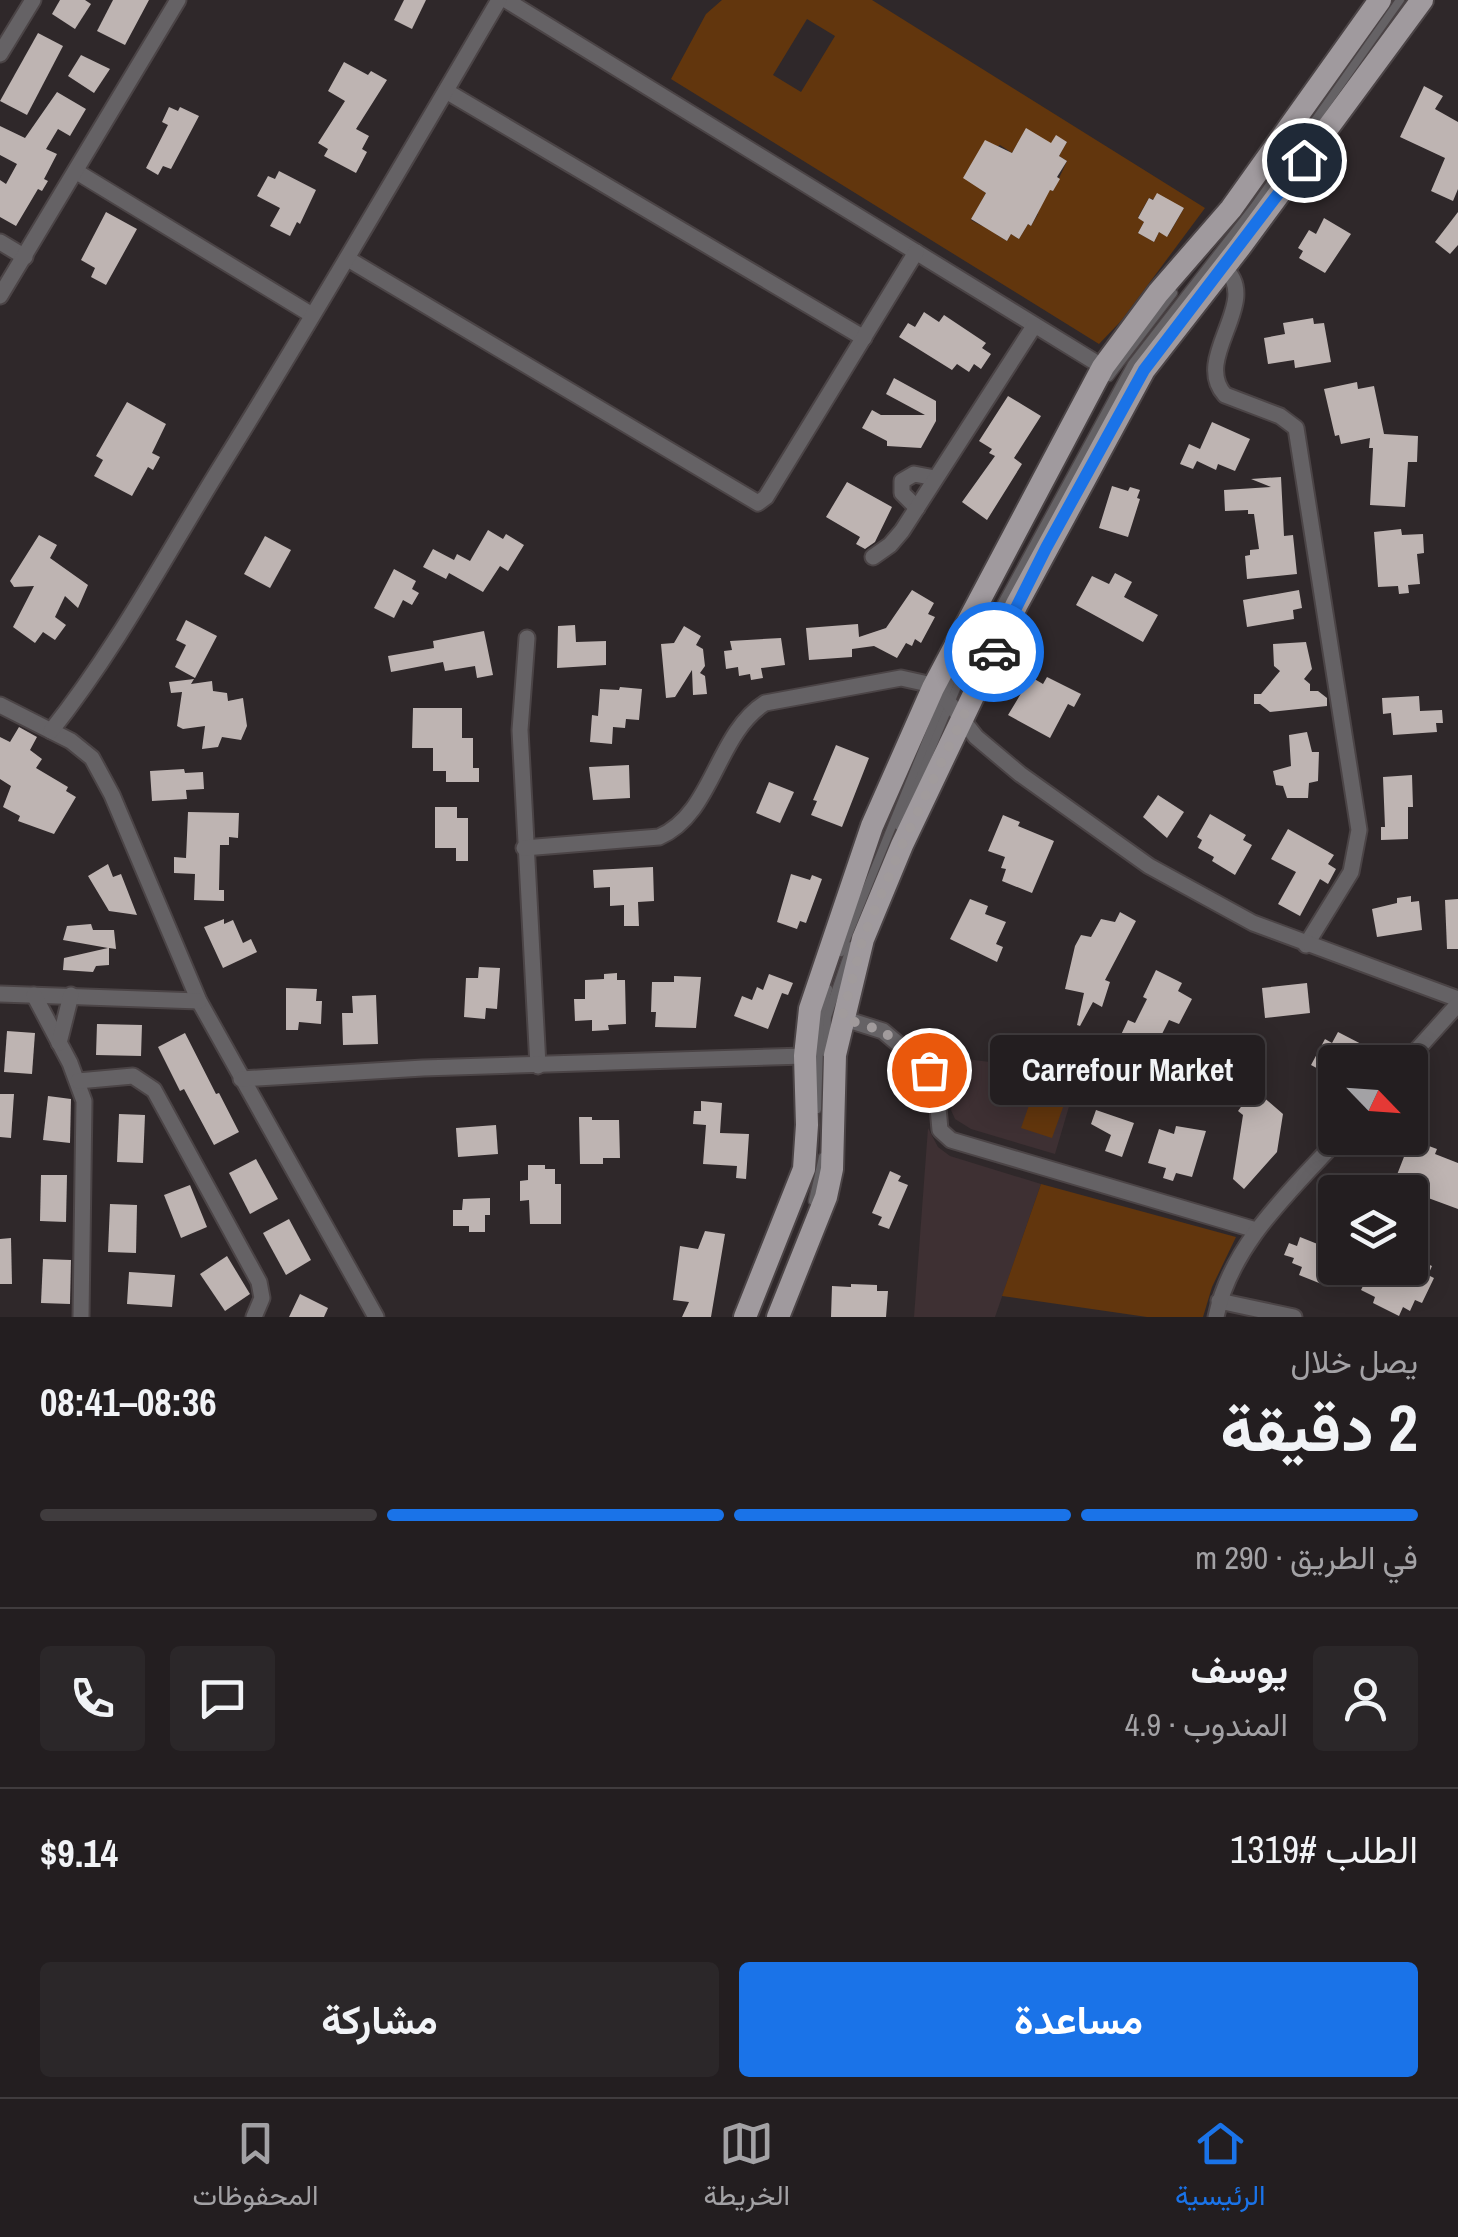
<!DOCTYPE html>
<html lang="ar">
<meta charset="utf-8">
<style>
body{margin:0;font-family:"Archivo Narrow",Vazirmatn,sans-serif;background:#2b2729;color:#f1f3f6;direction:rtl;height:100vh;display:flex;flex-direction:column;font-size:38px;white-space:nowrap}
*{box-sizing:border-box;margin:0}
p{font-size:32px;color:#a3a2a5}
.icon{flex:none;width:55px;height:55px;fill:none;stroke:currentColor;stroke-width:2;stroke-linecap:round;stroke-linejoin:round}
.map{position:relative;height:1317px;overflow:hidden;direction:ltr}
.sheet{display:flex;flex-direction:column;background:#231e20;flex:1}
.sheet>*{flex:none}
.needle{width:65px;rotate:115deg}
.tools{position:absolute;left:1318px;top:1045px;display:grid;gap:20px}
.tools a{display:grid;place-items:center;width:110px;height:110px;border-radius:10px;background:#231e20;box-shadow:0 5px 25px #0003,0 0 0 2px #403c3e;font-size:50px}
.pin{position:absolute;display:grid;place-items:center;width:85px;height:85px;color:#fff;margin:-42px;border:5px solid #fff;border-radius:50%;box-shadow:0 2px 10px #0007}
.courier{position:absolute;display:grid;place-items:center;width:100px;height:100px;margin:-50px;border:8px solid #1a73e8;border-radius:50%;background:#fff;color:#222;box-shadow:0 2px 12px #0007}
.bubble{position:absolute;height:70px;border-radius:10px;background:#231e20;box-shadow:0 5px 25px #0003,0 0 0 2px #403c3e;font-size:32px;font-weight:700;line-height:70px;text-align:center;direction:rtl}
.summary em{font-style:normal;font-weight:700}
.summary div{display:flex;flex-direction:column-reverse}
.summary{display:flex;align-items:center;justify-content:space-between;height:170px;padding:0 40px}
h1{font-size:65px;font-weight:700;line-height:75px}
.bar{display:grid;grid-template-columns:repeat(4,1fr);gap:15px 10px;align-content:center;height:120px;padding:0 40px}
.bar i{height:12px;border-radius:8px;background:#403c3e}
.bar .current{background:#1a73e8}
.bar p{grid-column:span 4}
.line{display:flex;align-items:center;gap:25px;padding:0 40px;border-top:2px solid #403c3e}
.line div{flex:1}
.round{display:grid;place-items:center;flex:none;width:105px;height:105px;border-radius:10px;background:#2b2729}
.action{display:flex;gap:20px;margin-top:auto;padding:20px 40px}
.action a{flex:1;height:115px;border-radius:10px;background:#1a73e8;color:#fff;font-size:40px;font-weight:700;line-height:115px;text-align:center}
.action a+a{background:#2b2729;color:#f1f3f6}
.menu{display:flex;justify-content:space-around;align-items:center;height:140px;border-top:2px solid #403c3e;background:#231e20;font-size:28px;color:#a3a2a5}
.menu a{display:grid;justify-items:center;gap:5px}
.menu .current{color:#1a73e8}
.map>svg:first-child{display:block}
</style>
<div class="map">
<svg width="1458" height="1317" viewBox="0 0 1458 1317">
<rect width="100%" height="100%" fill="#2f282a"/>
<g fill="#3e3033">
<path d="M1088,1042L1055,1154L971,1129L955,1119L951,1110L966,1059L990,1062L993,1051Z"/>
<path d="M928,1128L938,1147L950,1156L1041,1184L995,1317H914Z"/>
</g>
<g fill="#62360d" fill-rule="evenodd">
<path d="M722,0H872L1205,208L1121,321L1099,344L671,79L706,14ZM807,19L835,36L801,92L773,75ZM1026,129L1044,155L1056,136L1067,142L1059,156L1067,161L1053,191L1040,184L1026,206L1038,214L1031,226L1028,224L1019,239L1011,234L1007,241L997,235L990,213L982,226L971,220L986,193L973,184L997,147L1000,145L1012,153ZM1149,198L1184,208L1168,236L1159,232L1154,242L1138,233L1144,222L1138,217Z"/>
<path d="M1046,1057L1077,1068L1052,1138L1021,1128Z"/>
<path d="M1041,1184L1236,1237L1212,1287L1203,1317H1147L1002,1296Z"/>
</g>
<g fill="#beb4b2">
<path d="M60,0H85L91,4L75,29L52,14Z"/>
<path d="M113,0H149L125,45L97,31Z"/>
<path d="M404,0H426L412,29L394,20Z"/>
<path d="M38,33L63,46L27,115L0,101Z"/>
<path d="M81,55L110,69L94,93L68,76Z"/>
<path d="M344,62L368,75L371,71L387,80L356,129L369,136L362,149L367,152L356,173L324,156L328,149L318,143L345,101L328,91Z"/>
<path d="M1424,86L1443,96L1435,109L1458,122V189L1453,201L1431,191L1445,158L1400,137Z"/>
<path d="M57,92L86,109L70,136L58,129L46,149L57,154L44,179L48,181L42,191L38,189L16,226L0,217V180L6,184L17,164L0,155V126L25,138Z"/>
<path d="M169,107L178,111L180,107L199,116L171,169L163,166L158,175L146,168L168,125L162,122Z"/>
<path d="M1026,128L1051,143L1056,135L1067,142L1059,156L1067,161L1057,177L1060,179L1053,191L1050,190L1031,226L1028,224L1019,239L1011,234L1007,241L971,219L986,193L963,178L985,140L1012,153Z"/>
<path d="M279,171L316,190L300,224L297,222L290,236L270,226L280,208L257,196L268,176L275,179Z"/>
<path d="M1157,193L1184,208L1167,237L1159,232L1154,242L1138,233L1144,222L1138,218L1149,198L1153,200Z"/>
<path d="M106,212L137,229L106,285L91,277L95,268L81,260Z"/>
<path d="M1458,212V245L1450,254L1435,242Z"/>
<path d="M1324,218L1351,234L1325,273L1299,258L1303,251L1298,248L1309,230L1316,234Z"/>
<path d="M924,312L939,322L944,315L986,343L982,348L991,354L981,369L974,364L969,372L957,364L952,370L899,337L908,323L915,327Z"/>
<path d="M1313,318L1314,324L1324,323L1331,362L1295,368L1294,360L1268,364L1264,338L1285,334L1283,323Z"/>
<path d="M894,378L936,401V421L921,448L887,446V441L862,428L872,410L881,415H925L886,394Z"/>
<path d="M1357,382L1358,389L1374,386L1384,434L1418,436L1417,462H1408L1405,507L1370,505L1373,448H1369L1370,438L1341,444L1339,435L1335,436L1324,389Z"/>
<path d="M1008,396L1041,416L1014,458L1022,464L987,520L962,502L995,456L989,453L992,449L979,441Z"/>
<path d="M127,402L166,424L152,453L160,457L153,470L148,467L132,496L94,476L103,460L96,456Z"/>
<path d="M1212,422L1250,439L1235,471L1218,464L1216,470L1197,461L1193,469L1180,464L1189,444L1200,449Z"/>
<path d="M1281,477L1284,536L1293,535L1297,574L1247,579L1245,556L1250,555V550L1259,549L1254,514H1248V510L1225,511L1224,490L1271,487L1251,479Z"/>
<path d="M847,482L892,507L875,542L865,549L856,544L860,537L826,517Z"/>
<path d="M1112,486L1128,491L1130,487L1140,490L1137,498L1140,499L1128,537L1099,528Z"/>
<path d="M1401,529L1402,535L1423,534L1424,553L1417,554L1420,584L1408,585L1409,593L1399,594L1398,586L1378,587L1374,532Z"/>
<path d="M488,530L503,539L506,534L524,545L508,571L500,566L483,592L449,573L446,579L423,567L433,549L454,560L457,554L470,561Z"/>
<path d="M39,535L57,545L50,558L88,585L78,608L65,596L55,617L66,625L55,640L43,632L35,643L13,627L34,586L14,587L10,581Z"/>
<path d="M265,536L291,550L270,588L244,574Z"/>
<path d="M394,569L416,581L412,589L419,593L412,605L403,600L394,618L374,608Z"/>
<path d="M1115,573L1132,582L1124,597L1158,615L1143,642L1076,605L1092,576L1109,584Z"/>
<path d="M912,590L934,603L928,614L935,617L921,643L915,639L912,646L906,643L897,658L874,646L852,649V657L809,660L806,628L858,624L859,637L886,628Z"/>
<path d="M1299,590L1302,608L1293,610L1294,619L1247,627L1243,600Z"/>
<path d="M186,620L217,636L195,678L175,667L186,645L176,640Z"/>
<path d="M575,625L576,642L606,641V665L557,668L558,626Z"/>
<path d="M684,626L701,636L696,645L703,649L705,666L700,673L705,676L707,694L693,695L692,670L675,697L666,698L661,644L674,643Z"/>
<path d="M484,631L493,675L477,678L475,666L445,671L443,662L391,672L388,656L434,648L433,641Z"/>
<path d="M781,638L785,665L761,668L763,678L751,680L750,674L739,676L738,667L726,669L724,651L732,650L730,641Z"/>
<path d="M1306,642L1312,669L1304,679L1310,684V691H1318L1327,698V706L1270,712L1260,704H1254V694H1261L1280,671L1274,666L1273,644Z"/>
<path d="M1031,677L1043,684L1047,677L1081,694L1074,707L1068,704L1050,738L1008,715Z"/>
<path d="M194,679L191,684L212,681L213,691L227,693L228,701L243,698L247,726L241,740L222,737L218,747L202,749L205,726L183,729L177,726L182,692L171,693L169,682Z"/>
<path d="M620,687L642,689L639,720L626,719L625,728L613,727L612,744L590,742L592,715L598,716L600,689L619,690Z"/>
<path d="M1419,696L1420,711L1442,710L1443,723H1436L1437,732L1393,735L1391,713L1383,714L1382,698Z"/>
<path d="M413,708H462V738H473V768H479V782H446V771H433V748H412Z"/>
<path d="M19,727L37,737L30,750L42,759L36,768L68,787L66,791L76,797L54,834L18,821L20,816L3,807L11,786L0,779V737L10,742Z"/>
<path d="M1307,732L1312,752H1319L1318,781L1309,783L1308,798H1287L1283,786L1276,785L1273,771L1291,766L1289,735Z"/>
<path d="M836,745L869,758L842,827L811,815L817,801L813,800Z"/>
<path d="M629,765L630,798L593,800L589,767Z"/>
<path d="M184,769L185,773L203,772L204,789L186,790L187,799L152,801L150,771Z"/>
<path d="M1412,775L1413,807H1408V839L1381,840V827H1385L1383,777Z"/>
<path d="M769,782L794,792L780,823L756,813Z"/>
<path d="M1158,795L1184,812L1167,838L1143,817Z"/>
<path d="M435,807H457V818H468V861H456V848H435Z"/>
<path d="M188,812L239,813L238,838L229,837V845H220L219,890H224V901L194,900L195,874L174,873V857L186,858Z"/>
<path d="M1210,814L1246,835L1243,840L1252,845L1235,875L1212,861L1214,857L1198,848L1202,840L1197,837Z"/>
<path d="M1003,815L1020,822L1018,826L1054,841L1032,893L1002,881L1006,869L1001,868L1005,857L988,851Z"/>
<path d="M1288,829L1334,855L1328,864L1336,869L1328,884L1320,879L1300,916L1278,904L1296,872L1271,859Z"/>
<path d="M108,864L113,877L121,874L137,915L109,911L88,876Z"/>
<path d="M653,867L654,901L638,902L639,926H624V905L610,906V887L594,888L593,870Z"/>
<path d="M791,874L810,880L812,875L822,879L806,923L800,921L797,929L777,922Z"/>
<path d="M1411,896V902L1419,901L1422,930L1377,937L1372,909L1397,903V898Z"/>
<path d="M970,899L988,906L985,914L1006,922L996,944L1003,947L997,962L950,939Z"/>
<path d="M1458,899V949H1447L1445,900Z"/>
<path d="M1120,912L1136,921L1105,980L1110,982L1102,1007L1093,1002L1080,1026L1077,1025L1084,993L1065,989L1075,946L1081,935L1091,937L1101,919L1115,922Z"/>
<path d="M224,919V924L233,920L243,943L251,939L257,952L223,968L204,927Z"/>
<path d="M91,924L93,930H114L116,949L109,948V965L96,966L93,972L63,970L64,958L108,948L63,940L67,926Z"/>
<path d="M479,967L500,968L497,1009L486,1008L485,1019L464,1017L466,978H478Z"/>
<path d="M1156,970L1182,983L1178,991L1192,999L1179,1024L1169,1020L1156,1046L1137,1036L1133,1044L1120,1037L1128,1020L1135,1023L1147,999L1143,997Z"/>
<path d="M617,973V980H625L626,1024L608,1025L609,1030L592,1031V1020L575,1021L574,999H585V980L604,979V974Z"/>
<path d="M769,974L793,983L788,995L782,993L768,1029L734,1016L742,996L752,1000L757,987L763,990Z"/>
<path d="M674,976L701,977L696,1028L655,1027L656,1012H651L652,982H674Z"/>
<path d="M1307,983L1310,1013L1265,1018L1262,988Z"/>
<path d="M286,988L317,989L316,1001H322L321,1024L299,1022L298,1030H286Z"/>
<path d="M376,995L378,1044L343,1045L342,1013H353L352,996Z"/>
<path d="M97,1024L142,1025L141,1056L96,1055Z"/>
<path d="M7,1031L35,1033L32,1074L4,1072Z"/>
<path d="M1338,1032L1371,1049L1365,1062H1335V1084L1321,1077L1324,1072L1311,1065L1325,1039L1332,1043Z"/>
<path d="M185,1033L216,1094L219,1093L239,1132L214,1145L184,1089L180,1091L158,1047Z"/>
<path d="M1254,1089L1283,1114L1277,1152L1244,1189L1233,1179L1243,1115L1238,1111Z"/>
<path d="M0,1094H14L11,1138L0,1137Z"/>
<path d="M48,1096L71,1099L70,1143L43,1140Z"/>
<path d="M701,1101L722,1103L720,1133L749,1134L746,1179L736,1178L737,1166L703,1164L706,1125L693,1124L694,1111H701Z"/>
<path d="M1096,1110L1134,1123L1122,1157L1105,1151L1111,1135L1091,1124Z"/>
<path d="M119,1114L145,1115L143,1163L117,1162Z"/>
<path d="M579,1117H592V1120H619L620,1158H603V1164H580Z"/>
<path d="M496,1125L498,1154L458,1157L456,1128Z"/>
<path d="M1176,1126L1206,1131L1192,1177L1176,1173L1173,1181L1163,1178L1166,1168L1148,1163L1159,1129L1174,1134Z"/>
<path d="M1418,1142L1437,1149L1435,1154L1458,1163V1209L1393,1185L1409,1144L1416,1147Z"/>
<path d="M256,1159L278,1199L250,1214L229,1173Z"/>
<path d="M528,1165H545V1169H555V1184H561V1224H530L529,1200L520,1201V1181L528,1180Z"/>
<path d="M890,1171L901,1176L898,1181L908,1185L889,1229L878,1225L882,1217L872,1213Z"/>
<path d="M41,1175H67L66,1222L40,1221Z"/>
<path d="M190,1185L207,1227L181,1238L164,1195Z"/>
<path d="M490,1198V1215H485V1232H469V1226H453V1210H462L463,1199Z"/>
<path d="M110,1204L137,1205L136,1253L108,1252Z"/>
<path d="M289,1219L311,1260L286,1275L263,1233Z"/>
<path d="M705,1231L725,1234L711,1317H682L689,1302L673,1300L680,1246L698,1249Z"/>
<path d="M1325,1231L1335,1235V1272L1329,1287L1299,1275L1302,1267L1292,1263L1294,1258L1284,1255L1289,1243L1297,1246L1300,1237L1320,1245Z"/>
<path d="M11,1238L12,1284H0V1239Z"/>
<path d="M227,1256L250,1294L225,1311L200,1274Z"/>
<path d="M43,1259L71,1260L70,1304L41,1303Z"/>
<path d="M1418,1260L1432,1266L1428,1275L1434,1278L1422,1303L1415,1300L1410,1311L1403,1307L1399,1316L1373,1303L1375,1297L1361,1290L1372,1268L1398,1279L1403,1268H1410V1264L1415,1267Z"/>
<path d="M129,1272L175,1275L172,1307L127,1304Z"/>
<path d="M851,1284L877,1285V1291H888L886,1317H831L832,1286L851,1287Z"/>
<path d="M300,1294L328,1308L324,1317H289Z"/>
</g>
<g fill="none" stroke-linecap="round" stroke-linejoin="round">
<g stroke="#4b4446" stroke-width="11">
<g id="lane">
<path d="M1109,377L1173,293"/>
<path d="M899,826L958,684L1132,364L1254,207L1400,0"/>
<path d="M841,952L952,678L979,624"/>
<path d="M826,1053L827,1017L851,946"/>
<path d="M817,1109L820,1017L828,989"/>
<path d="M813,1201L823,1157"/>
</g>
</g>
<g stroke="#4b4446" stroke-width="19">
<g id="street">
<path d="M506,0L1103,367"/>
<path d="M0,54L33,0"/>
<path d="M446,91L864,338"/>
<path d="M77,172L312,315"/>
<path d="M0,242L25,257"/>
<path d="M348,259L758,503L766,497L916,252"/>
<path d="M1224,268C1263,301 1191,358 1225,395L1280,416L1296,428L1359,830L1351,872L1306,945"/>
<path d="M0,296L178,0"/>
<path d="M917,508L902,493V481L914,474L935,478"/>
<path d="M873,557L890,545L902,531L1034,326"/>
<path d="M527,638L520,730L538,1066"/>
<path d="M0,705L71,741L92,758L112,795L199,1001L376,1317"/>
<path d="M51,731C117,648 167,553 223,463C318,310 408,155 499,0"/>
<path d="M524,848L659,837C713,814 716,734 765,703L901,678L928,684L950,704L976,737L1020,774L1149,866L1253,923L1458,999"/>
<path d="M0,994L199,1001"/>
<path d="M34,995L70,1063L84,1101L81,1317"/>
<path d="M842,1018L883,1031L929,1070L936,1085L940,1130L951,1140L1256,1230"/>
<path d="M59,1043L71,995"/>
<path d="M1406,1062L1458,1004"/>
<path d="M241,1079L423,1068L805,1056"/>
<path d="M78,1081L133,1076L154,1090L259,1282L262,1298L254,1317"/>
<path d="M1219,1301L1294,1317"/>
<path d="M1216,1317C1231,1244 1291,1191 1339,1138"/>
</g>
</g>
<g stroke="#4b4446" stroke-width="26">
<g id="primary">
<path d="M745,1317L804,1169L807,1125L805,1056L810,1009L872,826L933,688L1103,367L1158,293L1231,209L1380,0"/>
<path d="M778,1317L826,1197L832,1169L835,1055L863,939L902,845L1017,604L1144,370L1240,247L1422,0"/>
</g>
</g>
<use href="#lane" stroke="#656265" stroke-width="8"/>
<use href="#street" stroke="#656265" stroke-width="15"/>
<use href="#primary" stroke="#a09a9e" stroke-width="22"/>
</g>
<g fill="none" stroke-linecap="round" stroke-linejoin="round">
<path stroke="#a19b9c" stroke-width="10" stroke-dasharray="0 18" d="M929,1070L883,1031L842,1018L863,938L902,845L994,652"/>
<path stroke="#1a73e8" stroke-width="12" d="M994,652L1046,548L1144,370L1304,160"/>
</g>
</svg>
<div class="tools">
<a><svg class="needle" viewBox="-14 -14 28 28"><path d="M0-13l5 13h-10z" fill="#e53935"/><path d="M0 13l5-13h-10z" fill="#a3a2a5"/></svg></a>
<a><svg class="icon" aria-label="layers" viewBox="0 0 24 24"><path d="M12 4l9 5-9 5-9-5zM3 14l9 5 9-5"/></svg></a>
</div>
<div class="pin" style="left:929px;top:1070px;background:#ea580c"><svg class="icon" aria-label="bag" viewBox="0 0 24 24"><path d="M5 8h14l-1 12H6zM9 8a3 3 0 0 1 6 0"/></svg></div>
<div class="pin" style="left:1304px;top:160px;background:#1f2937"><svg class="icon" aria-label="home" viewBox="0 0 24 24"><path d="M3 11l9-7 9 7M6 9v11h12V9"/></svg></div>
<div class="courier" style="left:994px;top:652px"><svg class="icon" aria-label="car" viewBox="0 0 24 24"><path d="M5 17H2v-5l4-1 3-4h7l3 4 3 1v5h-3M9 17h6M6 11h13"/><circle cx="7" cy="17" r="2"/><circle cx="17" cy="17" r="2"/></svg></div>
<div class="bubble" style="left:990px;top:1035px;width:275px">Carrefour Market</div>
</div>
<section class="sheet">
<div class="summary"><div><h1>2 دقيقة</h1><p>يصل خلال</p></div><em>08:36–08:41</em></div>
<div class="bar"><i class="current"></i><i class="current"></i><i class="current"></i><i></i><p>في الطريق · 290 m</p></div>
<div class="line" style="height:180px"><a class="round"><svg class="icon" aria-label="person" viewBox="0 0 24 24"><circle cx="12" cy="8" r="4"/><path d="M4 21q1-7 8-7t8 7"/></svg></a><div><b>يوسف</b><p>المندوب · 4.9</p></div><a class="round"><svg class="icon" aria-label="chat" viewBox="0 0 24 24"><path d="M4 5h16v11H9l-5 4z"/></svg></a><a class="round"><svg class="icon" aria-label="phone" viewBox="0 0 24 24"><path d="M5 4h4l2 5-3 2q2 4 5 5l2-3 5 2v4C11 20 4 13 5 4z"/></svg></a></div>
<div class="line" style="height:130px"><div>الطلب #1319</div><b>$9.14</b></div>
<div class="action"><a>مساعدة</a><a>مشاركة</a></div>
</section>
<nav class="menu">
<a class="current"><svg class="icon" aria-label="home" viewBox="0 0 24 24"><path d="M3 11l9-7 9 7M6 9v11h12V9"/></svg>الرئيسية</a>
<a><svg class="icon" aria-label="map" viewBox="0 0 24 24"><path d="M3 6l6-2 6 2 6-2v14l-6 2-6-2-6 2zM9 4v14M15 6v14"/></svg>الخريطة</a>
<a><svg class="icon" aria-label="saved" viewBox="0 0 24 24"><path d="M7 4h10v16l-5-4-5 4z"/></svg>المحفوظات</a>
</nav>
